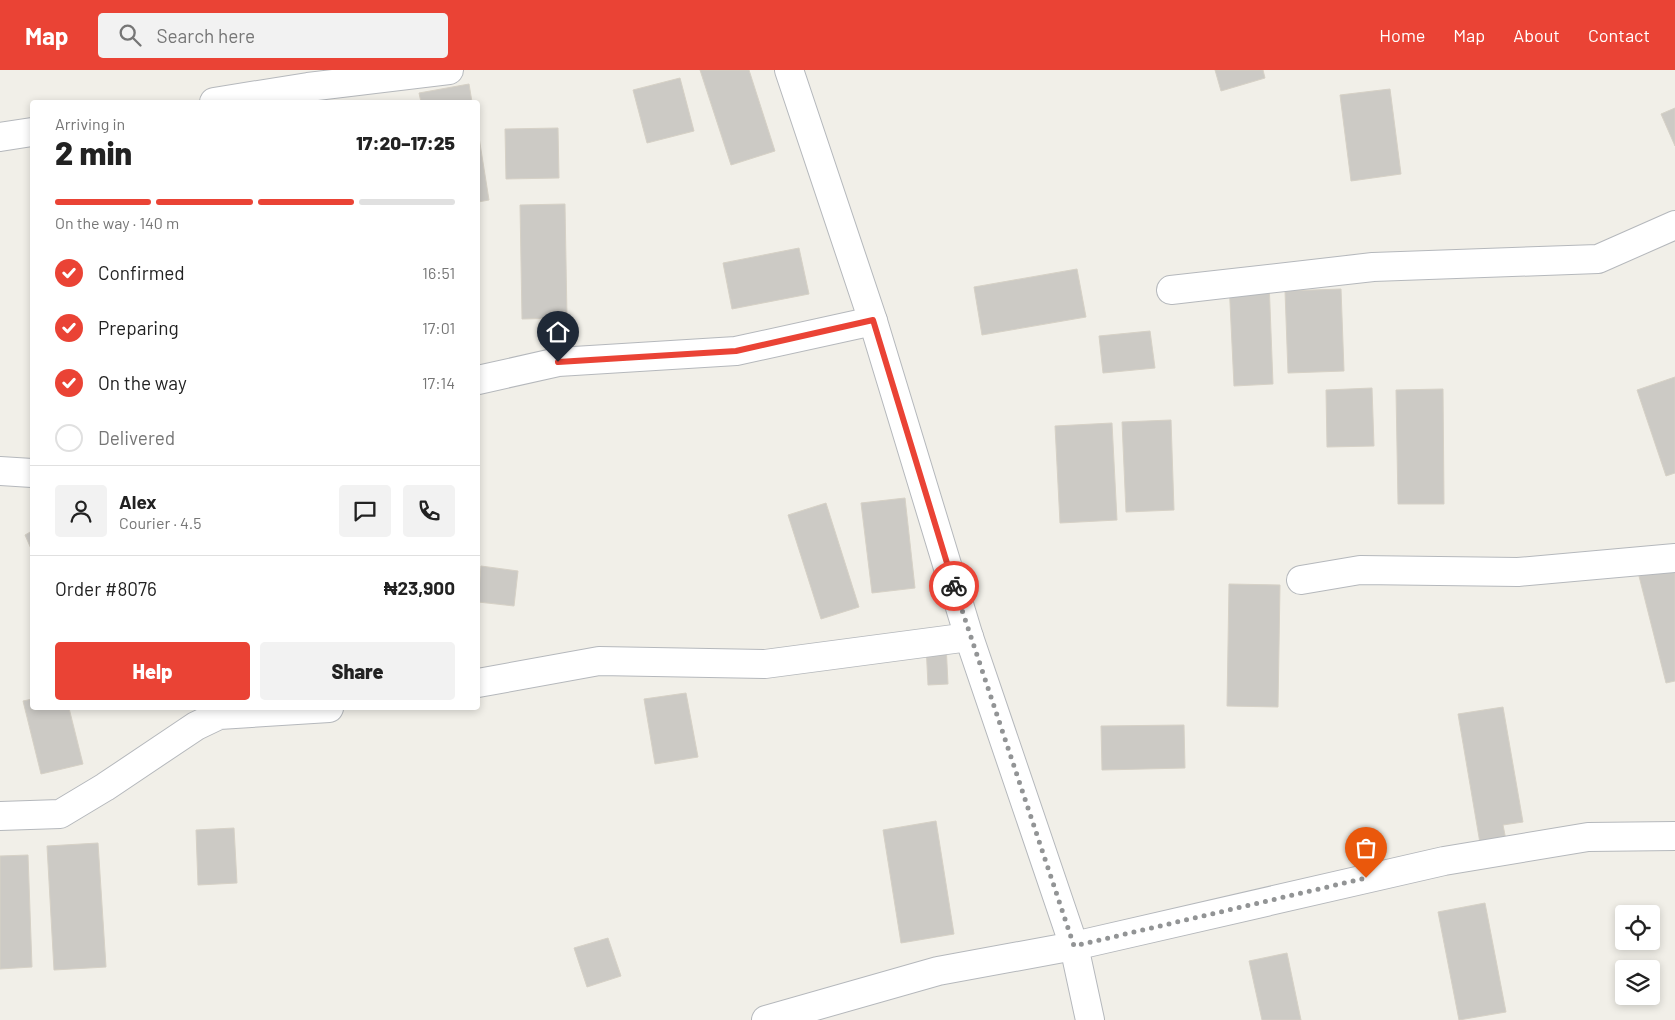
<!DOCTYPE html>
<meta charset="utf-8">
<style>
body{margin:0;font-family:Barlow,sans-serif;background:#f2f2f2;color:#222;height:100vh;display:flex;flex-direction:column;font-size:19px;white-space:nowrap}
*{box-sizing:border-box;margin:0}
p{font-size:16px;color:#767676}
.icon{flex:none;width:28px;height:28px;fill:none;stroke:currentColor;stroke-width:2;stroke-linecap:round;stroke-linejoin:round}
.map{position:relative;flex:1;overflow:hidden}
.drawer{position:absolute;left:30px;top:30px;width:450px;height:610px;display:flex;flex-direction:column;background:#fff;border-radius:5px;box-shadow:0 2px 8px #0003}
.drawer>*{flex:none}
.buttons{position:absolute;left:1615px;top:835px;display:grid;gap:10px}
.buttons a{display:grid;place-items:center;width:45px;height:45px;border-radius:5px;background:#fff;box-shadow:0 2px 8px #0003;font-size:25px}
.pin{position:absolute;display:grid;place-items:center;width:42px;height:42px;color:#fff;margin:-51px -21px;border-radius:50% 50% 50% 0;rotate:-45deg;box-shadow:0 0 5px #0007}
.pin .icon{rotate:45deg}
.courier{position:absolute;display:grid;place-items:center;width:50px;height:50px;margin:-25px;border:4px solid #ea4335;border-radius:50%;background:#fff;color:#222;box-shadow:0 1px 6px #0007}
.summary em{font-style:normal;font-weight:800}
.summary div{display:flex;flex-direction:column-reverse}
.summary{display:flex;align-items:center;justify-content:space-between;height:85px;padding:0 25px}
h1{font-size:32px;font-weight:800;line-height:38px}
.bar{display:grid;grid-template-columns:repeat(4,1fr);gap:8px 5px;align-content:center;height:60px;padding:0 25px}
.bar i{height:6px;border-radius:4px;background:#e0e0e0}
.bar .current{background:#ea4335}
.bar p{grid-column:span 4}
.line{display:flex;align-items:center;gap:12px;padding:0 25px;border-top:1px solid #e0e0e0}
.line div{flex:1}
.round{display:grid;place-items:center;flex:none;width:52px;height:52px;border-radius:5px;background:#f2f2f2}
ol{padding:0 25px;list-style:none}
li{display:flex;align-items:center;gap:15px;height:55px}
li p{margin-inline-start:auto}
li .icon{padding:5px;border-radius:50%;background:#ea4335;color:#fff;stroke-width:4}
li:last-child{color:#767676}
li i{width:28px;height:28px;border:2px solid #e0e0e0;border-radius:50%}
.action{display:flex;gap:10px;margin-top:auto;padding:10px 25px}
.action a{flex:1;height:58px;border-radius:5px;background:#ea4335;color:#fff;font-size:20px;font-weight:800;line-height:58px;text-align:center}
.action a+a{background:#f2f2f2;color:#222}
header{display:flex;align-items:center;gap:30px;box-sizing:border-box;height:70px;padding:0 25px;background:#ea4335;color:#fff}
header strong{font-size:24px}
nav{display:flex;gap:28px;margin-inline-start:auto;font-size:18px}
.search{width:350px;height:45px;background:#f2f2f2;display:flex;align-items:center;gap:12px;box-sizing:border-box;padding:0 18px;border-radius:5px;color:#767676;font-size:19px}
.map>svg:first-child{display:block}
</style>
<header>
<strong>Map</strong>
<div class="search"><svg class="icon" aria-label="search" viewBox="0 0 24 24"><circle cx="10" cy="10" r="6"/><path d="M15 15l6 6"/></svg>Search here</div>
<nav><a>Home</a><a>Map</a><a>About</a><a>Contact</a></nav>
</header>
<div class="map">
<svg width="1675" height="950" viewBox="0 0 1675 950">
<rect width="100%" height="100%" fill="#f1efe8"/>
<g fill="#cccac5" stroke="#d6d1c6">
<path d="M700,0H749L775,81L731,95Z"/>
<path d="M1215,0H1263L1265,8L1221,21Z"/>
<path d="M680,8L694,61L647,73L633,20Z"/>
<path d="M469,14L472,32H421L419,23Z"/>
<path d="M1390,19L1401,104L1351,111L1340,25Z"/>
<path d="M1675,38V76L1661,44Z"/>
<path d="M558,58L559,108L506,109L505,59Z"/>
<path d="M478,61L489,130L478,132Z"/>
<path d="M565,134L567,248L522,249L520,135Z"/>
<path d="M799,178L809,224L732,239L723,193Z"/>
<path d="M1077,199L1086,247L982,265L974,217Z"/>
<path d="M1269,211L1273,314L1234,316L1229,212Z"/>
<path d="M1341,219L1344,301L1288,303L1285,221Z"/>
<path d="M1150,261L1155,298L1103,303L1099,266Z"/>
<path d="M1675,307V403L1666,406L1637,320Z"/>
<path d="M1372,318L1374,376L1327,377L1326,320Z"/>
<path d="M1443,319L1444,434H1398L1396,320Z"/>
<path d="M1171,350L1174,440L1126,442L1122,352Z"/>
<path d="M1112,353L1117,450L1060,453L1055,356Z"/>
<path d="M905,428L915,518L872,523L861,433Z"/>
<path d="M826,433L859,537L821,549L788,445Z"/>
<path d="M32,461V481L25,465Z"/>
<path d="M481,496L518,501L514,536L478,532Z"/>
<path d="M1675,498V611L1666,613L1639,506Z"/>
<path d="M1229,514L1280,515L1278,637L1227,636Z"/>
<path d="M946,574L948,614L928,615L926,575Z"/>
<path d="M686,623L698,687L655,694L644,629Z"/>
<path d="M32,629V638H69L83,694L41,704L23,631Z"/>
<path d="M1503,637L1523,752L1503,755L1507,775L1481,779L1458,644Z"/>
<path d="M1184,655L1185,698L1102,700L1101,656Z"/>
<path d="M936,751L954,864L901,873L883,760Z"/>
<path d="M234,758L237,813L198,815L196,760Z"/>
<path d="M98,773L106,897L54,900L47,776Z"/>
<path d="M28,785L32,897L0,899V786Z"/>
<path d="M1485,833L1506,942L1459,950L1438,842Z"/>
<path d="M608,868L621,906L587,917L574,878Z"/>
<path d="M1287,883L1301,950H1262L1249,891Z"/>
</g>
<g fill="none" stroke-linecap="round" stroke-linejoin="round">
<g stroke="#b5b8bc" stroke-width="30">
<g id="minor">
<path d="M789,0L873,251L969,567L1074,876L1090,950"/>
<path d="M214,32L308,17L449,0"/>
<path d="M0,67L32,62"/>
<path d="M1171,220L1373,197L1598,189L1675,155"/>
<path d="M478,310L558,292L736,281L873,251"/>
<path d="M0,401L32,403"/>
<path d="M1301,510L1360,500L1518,502L1675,488"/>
<path d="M478,613L599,591L765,594L969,567"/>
<path d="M0,746L60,744L105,717L196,656L219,645L329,638"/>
<path d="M766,950L938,901L1074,876L1444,791L1588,767L1675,766"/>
</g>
</g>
<use href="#minor" stroke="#fff" stroke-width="28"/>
</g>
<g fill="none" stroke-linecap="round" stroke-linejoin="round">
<path stroke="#929495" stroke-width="5" stroke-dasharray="0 9" d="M954,516L1074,876L1366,808"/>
<path stroke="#ea4335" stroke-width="6" d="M558,292L736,281L873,250L954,516"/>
</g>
</svg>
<div class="buttons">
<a><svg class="icon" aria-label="locate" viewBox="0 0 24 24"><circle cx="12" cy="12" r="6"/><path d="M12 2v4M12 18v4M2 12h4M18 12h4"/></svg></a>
<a><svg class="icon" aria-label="layers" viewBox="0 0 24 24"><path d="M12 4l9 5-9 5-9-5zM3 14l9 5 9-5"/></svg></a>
</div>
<div class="pin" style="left:1366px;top:808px;background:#ea580c"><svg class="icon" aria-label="bag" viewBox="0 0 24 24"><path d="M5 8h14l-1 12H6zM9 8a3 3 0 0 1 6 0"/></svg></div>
<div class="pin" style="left:558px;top:292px;background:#1f2937"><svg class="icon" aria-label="home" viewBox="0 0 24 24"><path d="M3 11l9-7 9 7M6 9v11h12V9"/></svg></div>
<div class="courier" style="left:954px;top:516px"><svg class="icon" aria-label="bike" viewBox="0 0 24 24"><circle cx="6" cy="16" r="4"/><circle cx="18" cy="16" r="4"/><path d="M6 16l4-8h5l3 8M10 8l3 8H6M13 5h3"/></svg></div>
<section class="drawer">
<div class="summary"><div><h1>2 min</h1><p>Arriving in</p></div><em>17:20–17:25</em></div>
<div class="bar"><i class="current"></i><i class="current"></i><i class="current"></i><i></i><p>On the way · 140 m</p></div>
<ol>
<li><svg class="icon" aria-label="check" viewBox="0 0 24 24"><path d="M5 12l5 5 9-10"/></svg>Confirmed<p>16:51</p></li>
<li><svg class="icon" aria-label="check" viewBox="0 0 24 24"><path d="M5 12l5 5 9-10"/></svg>Preparing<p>17:01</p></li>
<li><svg class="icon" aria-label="check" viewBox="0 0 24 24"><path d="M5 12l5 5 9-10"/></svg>On the way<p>17:14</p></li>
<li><i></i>Delivered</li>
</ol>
<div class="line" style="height:90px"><a class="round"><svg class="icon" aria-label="person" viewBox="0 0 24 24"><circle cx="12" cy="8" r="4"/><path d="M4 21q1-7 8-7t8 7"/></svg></a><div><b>Alex</b><p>Courier · 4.5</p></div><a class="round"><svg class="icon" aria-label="chat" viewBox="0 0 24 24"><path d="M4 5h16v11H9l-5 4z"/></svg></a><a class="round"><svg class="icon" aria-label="phone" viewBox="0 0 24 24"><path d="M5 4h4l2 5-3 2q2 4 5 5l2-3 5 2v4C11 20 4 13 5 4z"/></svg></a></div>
<div class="line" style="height:65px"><div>Order #8076</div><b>₦23,900</b></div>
<div class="action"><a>Help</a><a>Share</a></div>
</section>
</div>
